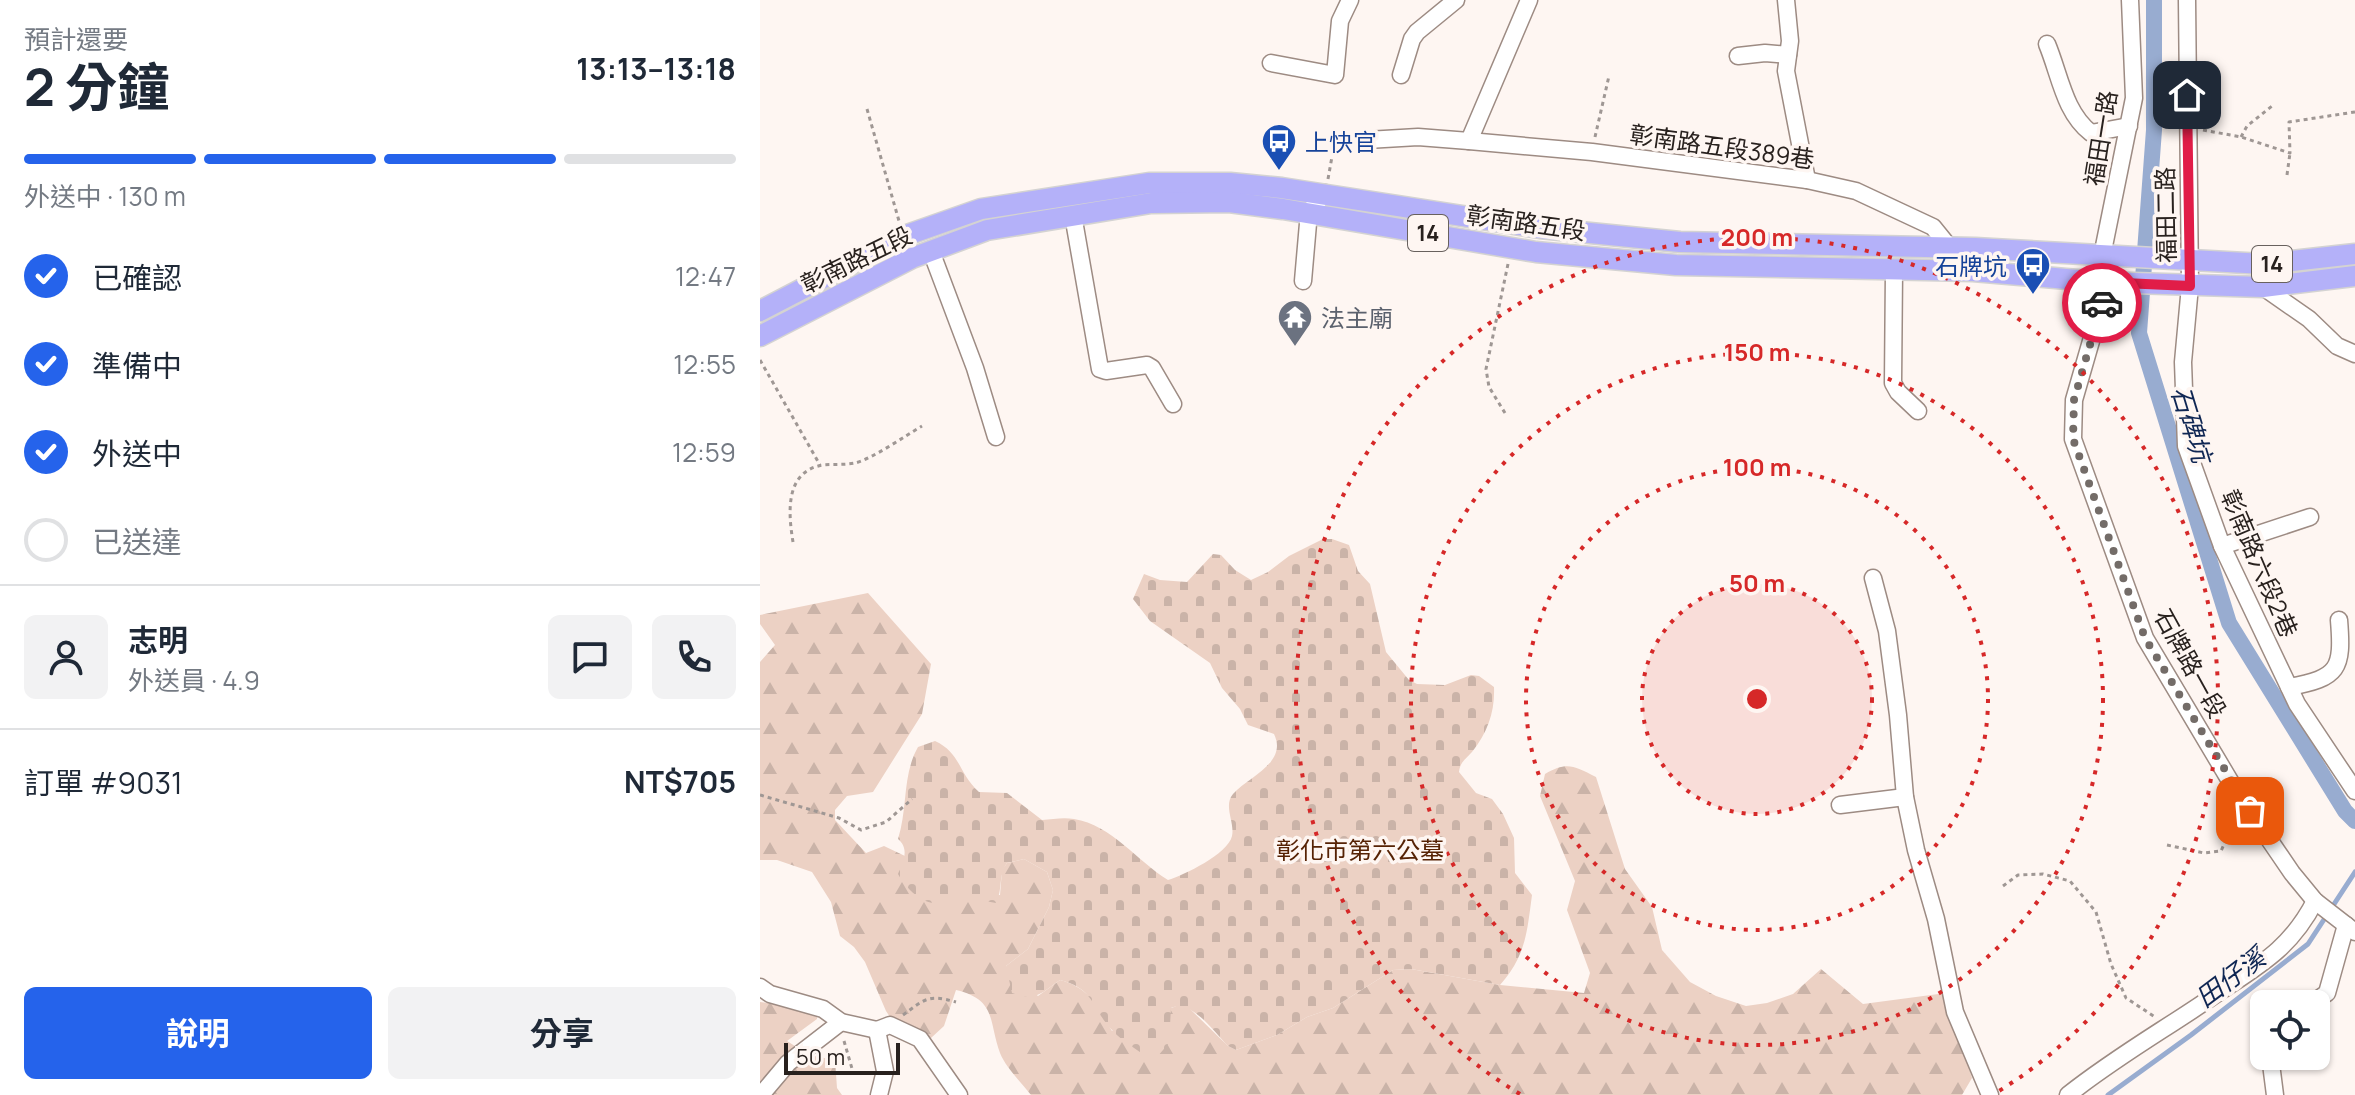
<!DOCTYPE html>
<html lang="zh-TW">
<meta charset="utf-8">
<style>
body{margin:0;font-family:Manrope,"Noto Sans TC",sans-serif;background:#f2f2f3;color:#1f2937;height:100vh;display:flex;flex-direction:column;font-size:30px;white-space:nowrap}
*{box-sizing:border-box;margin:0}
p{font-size:26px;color:#747a83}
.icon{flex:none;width:44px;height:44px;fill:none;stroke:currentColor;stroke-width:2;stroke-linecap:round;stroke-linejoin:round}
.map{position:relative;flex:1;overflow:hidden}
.drawer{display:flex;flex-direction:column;background:#fff;width:760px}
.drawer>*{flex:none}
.controls{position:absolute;left:1490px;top:990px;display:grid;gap:16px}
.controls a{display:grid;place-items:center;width:80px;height:80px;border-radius:12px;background:#fff;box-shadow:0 2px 6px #0004;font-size:40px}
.scale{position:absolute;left:24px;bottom:20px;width:116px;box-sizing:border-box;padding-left:8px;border:4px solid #28211e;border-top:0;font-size:22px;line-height:28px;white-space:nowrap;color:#28211e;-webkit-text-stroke:6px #fef6f2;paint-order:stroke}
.pin{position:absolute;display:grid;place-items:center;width:68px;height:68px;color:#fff;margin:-34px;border-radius:16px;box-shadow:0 4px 12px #0006}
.courier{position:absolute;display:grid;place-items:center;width:80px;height:80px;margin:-40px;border:6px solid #e11d48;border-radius:50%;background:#fff;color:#222;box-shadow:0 2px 10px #0007}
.overview em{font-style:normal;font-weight:700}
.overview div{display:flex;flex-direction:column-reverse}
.overview{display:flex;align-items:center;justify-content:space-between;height:136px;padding:0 24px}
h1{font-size:52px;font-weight:700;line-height:60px}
.bar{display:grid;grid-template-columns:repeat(4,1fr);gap:12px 8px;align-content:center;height:96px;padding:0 24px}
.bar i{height:10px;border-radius:6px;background:#e0e1e3}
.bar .selected{background:#2563eb}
.bar p{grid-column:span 4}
.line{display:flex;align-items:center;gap:20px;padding:0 24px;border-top:2px solid #e0e1e3}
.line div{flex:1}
.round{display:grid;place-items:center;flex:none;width:84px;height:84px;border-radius:12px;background:#f2f2f3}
ol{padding:0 24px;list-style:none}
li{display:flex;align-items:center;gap:24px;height:88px}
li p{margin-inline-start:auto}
li .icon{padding:8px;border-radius:50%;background:#2563eb;color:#fff;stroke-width:4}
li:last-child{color:#747a83}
li i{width:44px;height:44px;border:4px solid #e0e1e3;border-radius:50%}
.primary-button{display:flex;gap:16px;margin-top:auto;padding:16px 24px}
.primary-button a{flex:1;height:92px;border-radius:12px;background:#2563eb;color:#fff;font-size:32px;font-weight:700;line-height:92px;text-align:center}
.primary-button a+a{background:#f2f2f3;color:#1f2937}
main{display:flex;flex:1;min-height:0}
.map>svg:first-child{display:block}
</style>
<main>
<section class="drawer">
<div class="overview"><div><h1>2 分鐘</h1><p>預計還要</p></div><em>13:13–13:18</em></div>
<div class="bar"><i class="selected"></i><i class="selected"></i><i class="selected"></i><i></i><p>外送中 · 130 m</p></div>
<ol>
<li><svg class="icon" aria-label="check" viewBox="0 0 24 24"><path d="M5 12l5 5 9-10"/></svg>已確認<p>12:47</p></li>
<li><svg class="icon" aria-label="check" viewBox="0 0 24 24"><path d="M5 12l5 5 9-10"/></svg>準備中<p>12:55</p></li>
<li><svg class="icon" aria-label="check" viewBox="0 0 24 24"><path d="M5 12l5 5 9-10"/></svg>外送中<p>12:59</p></li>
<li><i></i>已送達</li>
</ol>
<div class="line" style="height:144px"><a class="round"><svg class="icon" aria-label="person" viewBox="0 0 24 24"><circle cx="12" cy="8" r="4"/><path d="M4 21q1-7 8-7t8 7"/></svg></a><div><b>志明</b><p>外送員 · 4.9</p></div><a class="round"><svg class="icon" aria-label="chat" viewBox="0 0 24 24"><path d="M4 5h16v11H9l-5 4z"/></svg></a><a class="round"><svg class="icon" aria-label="phone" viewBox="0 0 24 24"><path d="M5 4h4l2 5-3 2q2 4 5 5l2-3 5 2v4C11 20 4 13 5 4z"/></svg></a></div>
<div class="line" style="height:104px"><div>訂單 #9031</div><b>NT$705</b></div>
<div class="primary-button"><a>說明</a><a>分享</a></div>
</section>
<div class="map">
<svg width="1595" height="1095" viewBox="0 0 1595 1095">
<defs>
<pattern id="forest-firs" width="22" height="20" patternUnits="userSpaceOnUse" patternTransform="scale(2)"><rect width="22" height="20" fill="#ecd1c4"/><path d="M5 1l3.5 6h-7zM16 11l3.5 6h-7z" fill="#cab3a8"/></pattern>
<pattern id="cemetery-stones" width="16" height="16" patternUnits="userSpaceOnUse" patternTransform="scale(2)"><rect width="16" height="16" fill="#ecd1c4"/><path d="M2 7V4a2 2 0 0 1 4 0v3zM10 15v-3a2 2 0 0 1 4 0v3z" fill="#cab3a8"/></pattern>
</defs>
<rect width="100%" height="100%" fill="#fef6f2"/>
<g fill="url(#forest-firs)">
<path d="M108,593L171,664L162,714L113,792L87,796L75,810V820L106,853L124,846L145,856L198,896L240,895L242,870L247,863L264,859L287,872L293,890L289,907L268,949L246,966L278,996L300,980C330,988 337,1006 352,1031L419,1005L428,1007L468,1046L476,1050L517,1035L547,1017L573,1008L633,970L651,969L740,985L824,993L830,973L807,910L815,881L780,796L785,774C807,761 814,766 836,777L865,869L892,907L902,950L930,982L956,996L986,1006L1007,1003L1033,994L1061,969L1103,1004L1186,993L1212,1078L1202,1095H271C261,1082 246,1068 240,1053C228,1020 237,1000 196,990L184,1026L171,1038L136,1026L126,1011L105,962L94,947L80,936L71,902L52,872L17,860H0V662L15,645L0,624V615Z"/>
<path d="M0,1002L57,1009V1019L27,1041L49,1055L75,1060L77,1088L82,1095H0Z"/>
</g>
<path fill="url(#cemetery-stones)" d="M563,539H572L589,545L598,571L610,584L626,652L649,680L657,684L685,685L711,675L719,676L734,687C735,711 728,732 712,752C705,760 700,762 699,772L716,793L732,799L743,814L754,838L755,873L772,895C767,932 766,956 740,985L651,969L633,970L573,1008L547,1017L517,1035L476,1050L468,1046C454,1032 432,999 411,1008L409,1043L397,1057L388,1058C377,1049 362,1041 353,1031C331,1009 336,989 300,980C280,994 277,1001 252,993L246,966L268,949L289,907L293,890L287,872L264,859L247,863C238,875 243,890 236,903L198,896C173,914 151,896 138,874C143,862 150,849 138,839C148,808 142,775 158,747L175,741C201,753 198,773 219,792L247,793L282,820C293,819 304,817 314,819C352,825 377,861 408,880C424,875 468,854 472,836C475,822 463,806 473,794C489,776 528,763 514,734L488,725L480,709L462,688L450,663L390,621L373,599L384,574L400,580L427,582L453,554L461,555L475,570L491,580L508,572L529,556Z"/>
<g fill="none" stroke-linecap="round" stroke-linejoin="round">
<path stroke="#98acd0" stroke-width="5" d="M1348,1095L1431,1035L1548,944L1595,872"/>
<path stroke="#98acd0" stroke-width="16" d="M1394,0V130L1379,333L1469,623L1585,811L1595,821"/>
<g stroke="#9d8b83" stroke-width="19">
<g id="minor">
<path d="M769,0L709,141L832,152L1047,180L1096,191L1173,227L1190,248"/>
<path d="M1026,0L1030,41L1026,71L1047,180"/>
<path d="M1370,0L1374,98L1342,256V303L1314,400L1313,439L1385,638L1476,791L1532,873L1555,901L1595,932"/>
<path d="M1427,0L1430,286L1423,362L1426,446L1462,546L1537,704L1595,791"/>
<path d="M1287,44C1300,75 1304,112 1331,133L1369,126"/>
<path d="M978,56L1005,53L1028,55"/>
<path d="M511,63L575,75L580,21L590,0"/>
<path d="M641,75L652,39L657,32L696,0"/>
<path d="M607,140L658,137L709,141"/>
<path d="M313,215L340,369L346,371L387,365L392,368L413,404"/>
<path d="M171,251L215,368L236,437"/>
<path d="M1504,264L1503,287L1549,319L1577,346L1595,354"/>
<path d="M1134,270L1133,383L1138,392L1158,411"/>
<path d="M543,281L549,212L565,193"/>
<path d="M1462,546L1550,517"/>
<path d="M1113,578L1127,631L1138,715L1145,797L1156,850L1176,919L1195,1012L1230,1095"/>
<path d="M1529,687C1579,678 1583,669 1579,620"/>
<path d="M1080,805L1145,797"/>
<path d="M0,987L10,994L63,1009L81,1022L117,1030"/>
<path d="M1551,1004L1567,993L1586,925"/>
<path d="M117,1030L130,1025L160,1039L199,1095"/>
<path d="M117,1030L125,1071L119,1095"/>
<path d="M1510,1056L1515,1095"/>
<path d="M1,1095L28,1063L81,1022"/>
<path d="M1308,1095C1353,1059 1402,1031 1449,999C1494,968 1529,952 1555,901"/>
</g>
</g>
<g stroke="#d4d3d2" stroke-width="23">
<g id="major">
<path d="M0,311L144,236L221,209L389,183H470L522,188L780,228L920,242L1215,248L1504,264L1595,254"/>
<path d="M0,336L152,258L227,230L391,203L469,202L523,209L776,252L916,265L1213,271L1341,282L1503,287L1595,276"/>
</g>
</g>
<g stroke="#9f9794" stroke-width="3" stroke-dasharray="4 4" stroke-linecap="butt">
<path d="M107,109L139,221"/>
<path d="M1443,130L1481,137L1530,153L1529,122L1595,112"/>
<path d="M835,137L849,76"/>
<path d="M1481,137L1487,126L1512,106"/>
<path d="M1527,175L1530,153"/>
<path d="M568,179L575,140H591"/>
<path d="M0,360L60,465"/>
<path d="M745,413L729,387L726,369L748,264"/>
<path d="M33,542C28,512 25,471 63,465C74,464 85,465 95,463C112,459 145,436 162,426"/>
<path d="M0,795L79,818L101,830L126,822L152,799"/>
<path d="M1407,845L1444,853L1461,851L1470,831L1473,812"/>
<path d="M1243,886L1258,875L1283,874L1310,881L1336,912L1351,964L1366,998L1395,1017"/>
<path d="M143,1015C165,999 168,994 196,1002"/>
<path d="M84,1041L93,1072"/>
</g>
<use href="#minor" stroke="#fff" stroke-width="16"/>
<use href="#major" stroke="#b4b1f9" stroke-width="20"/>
</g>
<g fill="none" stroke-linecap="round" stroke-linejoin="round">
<path stroke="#736c68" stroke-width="8" stroke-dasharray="0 14.4" d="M1342,303L1314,400L1313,439L1385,638L1490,811"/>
<path stroke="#e11d48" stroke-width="10" d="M1342,303L1341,282L1430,286L1427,95"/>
</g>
<circle cx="997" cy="699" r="115" fill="#d62828" fill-opacity=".12"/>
<g fill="none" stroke="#d62828" stroke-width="4" stroke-dasharray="4 8">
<circle cx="997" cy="699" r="115"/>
<circle cx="997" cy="699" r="231"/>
<circle cx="997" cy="699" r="346"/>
<path d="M760 1094A461 461 0 1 1 1234 1094"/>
</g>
<defs>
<g id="bus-pin" transform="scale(1.8)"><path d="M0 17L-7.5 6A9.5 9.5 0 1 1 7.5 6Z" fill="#1a4fb4" stroke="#fef6f2"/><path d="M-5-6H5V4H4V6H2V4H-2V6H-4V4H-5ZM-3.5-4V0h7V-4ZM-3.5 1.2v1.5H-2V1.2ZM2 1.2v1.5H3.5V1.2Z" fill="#fff"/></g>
<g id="temple-pin" transform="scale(1.8)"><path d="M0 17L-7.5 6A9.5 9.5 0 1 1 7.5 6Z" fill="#6b7280" stroke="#fef6f2"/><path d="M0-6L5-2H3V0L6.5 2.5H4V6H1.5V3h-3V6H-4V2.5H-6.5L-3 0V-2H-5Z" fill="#fff"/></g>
</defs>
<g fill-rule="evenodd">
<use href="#bus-pin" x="519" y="141"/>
<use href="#bus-pin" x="1273" y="265"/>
<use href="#temple-pin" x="535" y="317"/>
</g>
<g text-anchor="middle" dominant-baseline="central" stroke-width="7" stroke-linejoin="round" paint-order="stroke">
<g fill="#fef6f2" stroke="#68615e" stroke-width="2">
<rect x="648" y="215" width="40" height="36" rx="6"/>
<rect x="1492" y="246" width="40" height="36" rx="6"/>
</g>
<g font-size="22" font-weight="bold" fill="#28211e">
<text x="668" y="233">14</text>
<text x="1512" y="264">14</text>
</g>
<g font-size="24" fill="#28211e" stroke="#fef6f2">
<text transform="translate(1340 138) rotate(-81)">福田一路</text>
<text transform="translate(962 146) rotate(8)">彰南路五段389巷</text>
<text transform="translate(1405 215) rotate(-91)">福田二路</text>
<text transform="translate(766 222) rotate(8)">彰南路五段</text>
<text transform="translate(96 259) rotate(-26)">彰南路五段</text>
<text transform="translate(1500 563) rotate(67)">彰南路六段2巷</text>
<text transform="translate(1431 663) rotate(61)">石牌路一段</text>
</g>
<g font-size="24" fill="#164399" stroke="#fef6f2" text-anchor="start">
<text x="545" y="141">上快官</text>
<text x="1247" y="265" text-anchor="end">石牌坑</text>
</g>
<g font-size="24" fill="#5b616d" stroke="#fef6f2" text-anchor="start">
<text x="561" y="317">法主廟</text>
</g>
<g font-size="24" fill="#562204" stroke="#fef6f2">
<text x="600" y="849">彰化市第六公墓</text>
</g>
<g font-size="26" font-style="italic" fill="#0f2653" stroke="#fef6f2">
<text transform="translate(1432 424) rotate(73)">石碑坑</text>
<text transform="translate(1470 977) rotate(-37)">田仔溪</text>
</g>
</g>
<circle cx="997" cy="699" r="12" fill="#d62828" stroke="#fef6f2" stroke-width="4"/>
<g font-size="24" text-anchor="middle" font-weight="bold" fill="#d62828" stroke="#fef6f2" stroke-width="7" stroke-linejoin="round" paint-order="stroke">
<text x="997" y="246">200 m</text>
<text x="997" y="361">150 m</text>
<text x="997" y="476">100 m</text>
<text x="997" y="592">50 m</text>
</g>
</svg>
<div class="controls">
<a><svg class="icon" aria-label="locate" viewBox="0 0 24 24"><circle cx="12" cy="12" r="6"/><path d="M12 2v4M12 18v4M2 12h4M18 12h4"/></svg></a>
</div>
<div class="scale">50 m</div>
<div class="pin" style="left:1490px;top:811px;background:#ea580c"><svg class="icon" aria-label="bag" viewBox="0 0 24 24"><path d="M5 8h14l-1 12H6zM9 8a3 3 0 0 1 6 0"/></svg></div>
<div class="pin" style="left:1427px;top:95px;background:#1f2937"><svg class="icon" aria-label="home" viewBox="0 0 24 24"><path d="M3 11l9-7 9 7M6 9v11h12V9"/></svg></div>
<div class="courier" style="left:1342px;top:303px"><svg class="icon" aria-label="car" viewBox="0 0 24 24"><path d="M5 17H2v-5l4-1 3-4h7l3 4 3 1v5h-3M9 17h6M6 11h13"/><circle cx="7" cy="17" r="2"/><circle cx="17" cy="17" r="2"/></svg></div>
</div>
</main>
